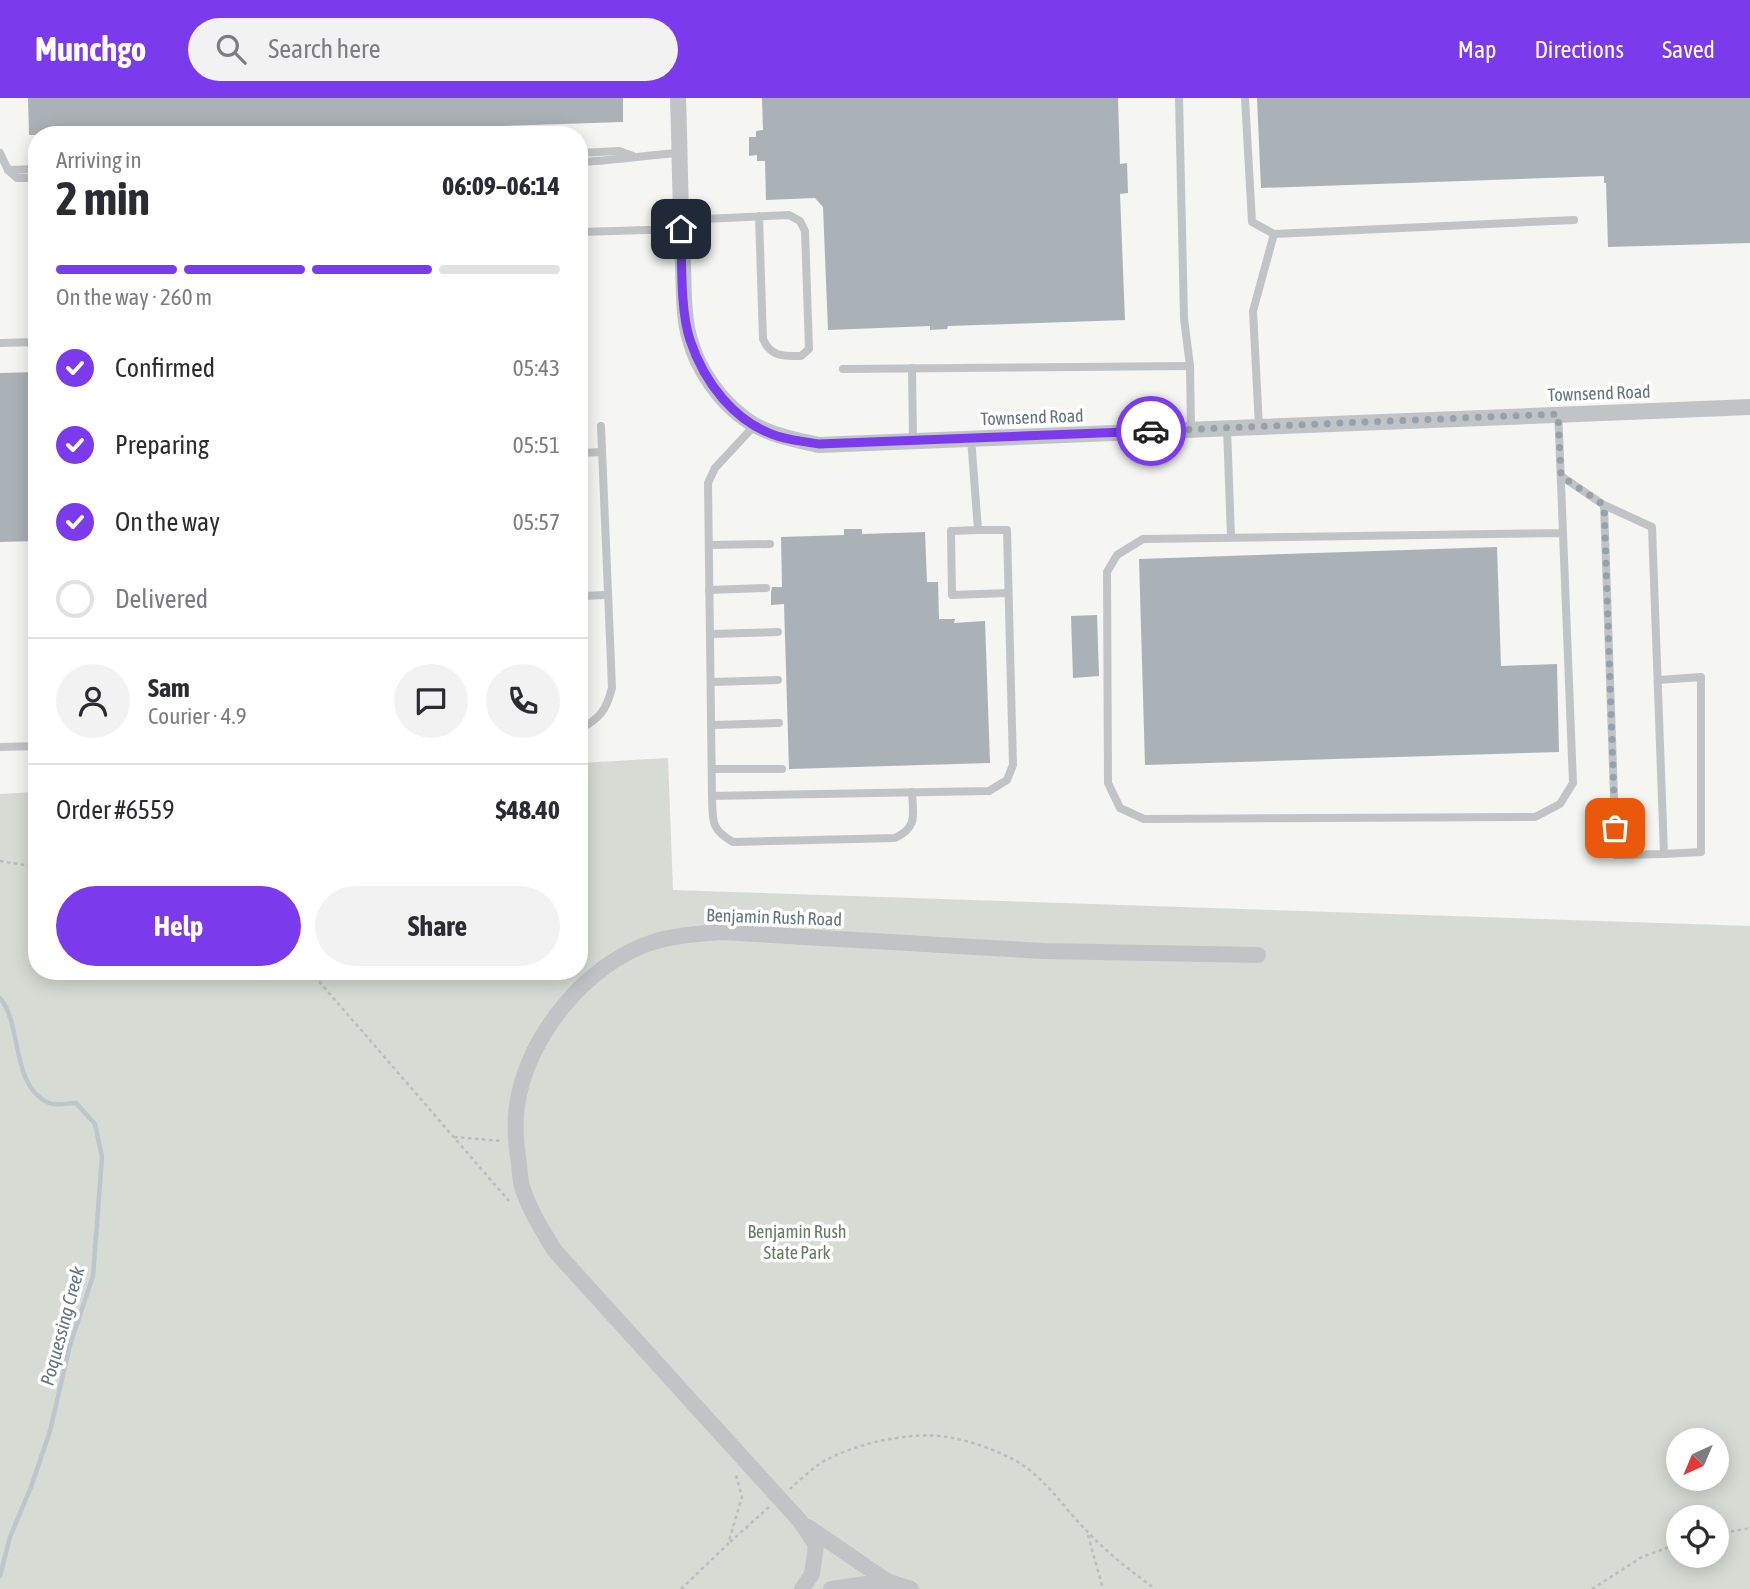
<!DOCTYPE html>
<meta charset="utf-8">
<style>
body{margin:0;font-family:"Asap Condensed",sans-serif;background:#f2f2f3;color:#2b2b33;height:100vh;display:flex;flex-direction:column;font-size:26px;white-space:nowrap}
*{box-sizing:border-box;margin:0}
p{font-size:23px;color:#7c7c81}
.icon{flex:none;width:38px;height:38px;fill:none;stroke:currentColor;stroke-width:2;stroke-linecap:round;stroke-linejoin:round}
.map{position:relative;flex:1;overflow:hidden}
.side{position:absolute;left:28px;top:28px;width:560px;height:854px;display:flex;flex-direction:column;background:#fff;border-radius:28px;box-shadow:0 4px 18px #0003}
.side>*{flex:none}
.needle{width:46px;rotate:224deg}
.controls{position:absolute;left:1666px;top:1330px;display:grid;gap:14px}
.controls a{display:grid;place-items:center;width:63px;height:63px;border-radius:50%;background:#fff;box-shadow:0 4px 18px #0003;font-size:35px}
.pin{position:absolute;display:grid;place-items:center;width:60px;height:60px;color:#fff;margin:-30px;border-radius:14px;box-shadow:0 4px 10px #0006}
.courier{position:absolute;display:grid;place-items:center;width:70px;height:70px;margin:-35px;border:5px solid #7c3aed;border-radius:50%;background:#fff;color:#222;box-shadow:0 2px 9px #0007}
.headline em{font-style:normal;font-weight:700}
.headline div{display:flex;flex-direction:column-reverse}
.headline{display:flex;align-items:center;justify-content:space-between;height:119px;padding:0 28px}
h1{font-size:46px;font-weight:700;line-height:52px}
.bar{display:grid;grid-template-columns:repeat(4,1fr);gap:10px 7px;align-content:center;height:84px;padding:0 28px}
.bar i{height:9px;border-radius:5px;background:#e1e1e2}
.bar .on{background:#7c3aed}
.bar p{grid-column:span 4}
.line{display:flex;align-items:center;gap:18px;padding:0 28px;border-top:2px solid #e1e1e2}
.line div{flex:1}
.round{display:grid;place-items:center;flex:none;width:74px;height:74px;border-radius:37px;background:#f2f2f3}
ol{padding:0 28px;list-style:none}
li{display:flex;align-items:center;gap:21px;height:77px}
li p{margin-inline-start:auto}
li .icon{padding:7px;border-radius:50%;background:#7c3aed;color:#fff;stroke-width:4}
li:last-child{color:#7c7c81}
li i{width:38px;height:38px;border:4px solid #e1e1e2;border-radius:50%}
.cta{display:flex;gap:14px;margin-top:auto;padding:14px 28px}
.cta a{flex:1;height:80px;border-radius:42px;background:#7c3aed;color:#fff;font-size:28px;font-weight:700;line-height:80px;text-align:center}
.cta a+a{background:#f2f2f3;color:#2b2b33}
header{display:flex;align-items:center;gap:42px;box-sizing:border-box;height:98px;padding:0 35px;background:#7c3aed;color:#fff}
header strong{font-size:33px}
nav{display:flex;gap:38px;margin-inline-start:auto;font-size:24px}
.search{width:490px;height:63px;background:#f2f2f3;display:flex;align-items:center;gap:18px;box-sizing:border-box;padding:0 24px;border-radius:38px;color:#7c7c81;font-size:26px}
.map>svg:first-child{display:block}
</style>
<header>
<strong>Munchgo</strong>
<div class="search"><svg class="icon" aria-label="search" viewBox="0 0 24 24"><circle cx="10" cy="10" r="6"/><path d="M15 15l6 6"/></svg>Search here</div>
<nav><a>Map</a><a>Directions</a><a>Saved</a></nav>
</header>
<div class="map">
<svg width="1750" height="1491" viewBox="0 0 1750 1491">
<rect width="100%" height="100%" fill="#f5f5f2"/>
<path fill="#d6dcd3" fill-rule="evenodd" d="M668,660L673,792L1750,828V1491H0V696L37,694V873H579V665ZM1678,1342H1717V1381H1678ZM1678,1419H1717V1458H1678Z"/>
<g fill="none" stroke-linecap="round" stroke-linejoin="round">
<path stroke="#bdc6cc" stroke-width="4.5" d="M0,900C23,927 10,988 49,1005C56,1008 68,1005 76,1005L95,1026L102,1059L93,1178L70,1247L50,1333L31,1389L10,1439L0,1478"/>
</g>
<g fill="#aab1b7">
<path d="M28,0H623V24L222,37H29Z"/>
<path d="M762,0H1118L1120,66L1127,65L1128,95L1120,96L1125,222L948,228L947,231L930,232V228L828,232L823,109L815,100L766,102L765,63H757V57L749,58V39H756V33L763,32Z"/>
<path d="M1257,0H1750V145L1608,149L1606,85H1604V78L1261,90Z"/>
<path d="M37,274V443L0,444V275Z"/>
<path d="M844,431H862V436L925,434L927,484H938L939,521H955L954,525L985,523L990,665L789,671L784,506L771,507V494L772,489H782L781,439L844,437Z"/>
<path d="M1497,449L1501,568L1557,566L1559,654L1145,667L1139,461Z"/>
<path d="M1097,517L1099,578L1073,580L1071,518Z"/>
</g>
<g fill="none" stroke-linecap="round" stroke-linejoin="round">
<g stroke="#babcbf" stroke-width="2.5" stroke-dasharray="3.5 3.5" stroke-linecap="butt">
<path d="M0,763L37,769"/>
<path d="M310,873L509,1103"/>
<path d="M454,1039L502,1043"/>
<path d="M790,1391C801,1381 814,1368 828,1361C857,1345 914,1333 947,1339C971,1343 997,1352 1018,1364C1045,1380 1064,1410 1086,1432C1106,1454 1131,1473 1155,1491"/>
<path d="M1717,1436L1750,1430"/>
<path d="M1088,1437L1103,1491"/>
<path d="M730,1444L769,1409"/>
<path d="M681,1491L728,1446L742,1399L736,1377"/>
<path d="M1592,1491L1642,1459L1678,1446"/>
</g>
<g stroke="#c0c4c7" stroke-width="8">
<path d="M1179,0L1184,220L1190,268L1191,331"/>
<path d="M1245,0L1252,124L1274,136L1574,122"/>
<path d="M0,55L8,72L17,80H37"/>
<path d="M579,55L619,53L633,58"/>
<path d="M579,64C614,63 645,57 680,55"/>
<path d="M8,72L37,71"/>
<path d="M681,122L789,117L800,123L805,133L809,251L801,258C783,258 771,259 763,241L759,118"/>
<path d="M579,134L681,131"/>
<path d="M0,245L37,244"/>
<path d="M912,270L913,343"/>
<path d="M843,271L1190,268"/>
<path d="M1558,316L1559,335L1573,685L1560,706L1535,719L1144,721L1120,710L1108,685L1107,474L1117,457L1143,441L1563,435"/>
<path d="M755,327L715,370L708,385L712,698L989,693L1007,682L1013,667L1007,432H978L971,340"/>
<path d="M1259,329L1253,213L1274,136"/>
<path d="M1227,330L1231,439"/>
<path d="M579,355L602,354"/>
<path d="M1561,378L1604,407L1652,429L1664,756L1616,757L1604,407"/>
<path d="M978,432L951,433L952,497L1008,495"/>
<path d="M709,447L770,446"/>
<path d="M709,492L766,490"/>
<path d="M579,498L608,497"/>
<path d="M710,536L778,534"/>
<path d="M1658,582L1701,579V754L1664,756"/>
<path d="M711,584L778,582"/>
<path d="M711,627L779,625"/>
<path d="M579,632C600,620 606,613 612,590L601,328"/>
<path d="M0,649L37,648"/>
<path d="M712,671H782"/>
<path d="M712,698C713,723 710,731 733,744L895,740C918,729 913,717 912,694"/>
</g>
<g stroke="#c0c4c7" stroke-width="16">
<path d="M678,0C680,56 680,111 683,167C684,191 683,219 690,242C698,271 719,302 744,320C766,337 793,341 819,347L1750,309"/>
<path d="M808,1429L887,1483"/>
<path d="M802,1491L812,1476L816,1447L800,1423L555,1153C543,1133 531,1115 523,1092C520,1084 520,1075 519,1066C516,1047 514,1027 517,1008C526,939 587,865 653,844C676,837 698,836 721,834L1043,853L1258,857"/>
<path d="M831,1491L887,1483L911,1491"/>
</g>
</g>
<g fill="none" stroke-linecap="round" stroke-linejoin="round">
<path stroke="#97a1aa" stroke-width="7" stroke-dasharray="0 12.6" d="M1151,333L1558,316L1561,378L1604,407L1615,730"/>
<path stroke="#7c3aed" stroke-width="9" d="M681,131C682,163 680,212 690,242C704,284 734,324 777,338C790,342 805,344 819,346L1151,333"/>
</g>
<g text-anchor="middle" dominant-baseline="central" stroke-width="7" stroke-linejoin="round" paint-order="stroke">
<g font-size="18" fill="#647483" stroke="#fff">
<text transform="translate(1599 295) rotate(-2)">Townsend Road</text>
<text transform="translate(1032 319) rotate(-2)">Townsend Road</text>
<text transform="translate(774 819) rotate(2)">Benjamin Rush Road</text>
</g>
<g font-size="18" fill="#677a63" stroke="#fff">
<text x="797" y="1133">Benjamin Rush<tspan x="797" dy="21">State Park</tspan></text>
</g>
<g font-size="19" font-style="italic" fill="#5f7680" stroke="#fff">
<text transform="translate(62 1228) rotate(-75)">Poquessing Creek</text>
</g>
</g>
</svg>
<div class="controls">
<a><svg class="needle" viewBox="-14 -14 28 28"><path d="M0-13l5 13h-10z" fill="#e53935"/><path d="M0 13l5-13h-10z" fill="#7c7c81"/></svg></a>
<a><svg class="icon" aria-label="locate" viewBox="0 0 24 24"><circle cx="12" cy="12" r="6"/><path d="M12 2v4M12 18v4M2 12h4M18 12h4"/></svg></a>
</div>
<div class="pin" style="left:1615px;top:730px;background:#ea580c"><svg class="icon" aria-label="bag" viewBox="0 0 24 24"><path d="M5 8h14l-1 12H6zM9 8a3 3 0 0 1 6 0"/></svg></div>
<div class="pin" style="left:681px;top:131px;background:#1f2937"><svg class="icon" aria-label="home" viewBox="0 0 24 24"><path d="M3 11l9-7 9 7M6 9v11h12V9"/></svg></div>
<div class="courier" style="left:1151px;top:333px"><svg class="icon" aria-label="car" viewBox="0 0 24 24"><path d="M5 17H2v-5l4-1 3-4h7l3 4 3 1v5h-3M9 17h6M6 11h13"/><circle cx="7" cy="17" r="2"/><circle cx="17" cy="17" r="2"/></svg></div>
<section class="side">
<div class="headline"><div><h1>2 min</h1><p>Arriving in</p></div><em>06:09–06:14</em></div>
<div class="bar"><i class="on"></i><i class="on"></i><i class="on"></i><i></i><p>On the way · 260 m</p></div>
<ol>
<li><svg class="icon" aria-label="check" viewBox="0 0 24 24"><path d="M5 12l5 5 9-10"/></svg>Confirmed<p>05:43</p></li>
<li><svg class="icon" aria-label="check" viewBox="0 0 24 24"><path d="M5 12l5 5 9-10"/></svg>Preparing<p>05:51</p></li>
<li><svg class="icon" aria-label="check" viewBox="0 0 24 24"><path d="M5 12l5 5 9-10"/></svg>On the way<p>05:57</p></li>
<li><i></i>Delivered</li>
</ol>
<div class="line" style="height:126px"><a class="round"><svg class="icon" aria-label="person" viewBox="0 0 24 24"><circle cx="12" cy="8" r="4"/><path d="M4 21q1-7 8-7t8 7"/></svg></a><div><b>Sam</b><p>Courier · 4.9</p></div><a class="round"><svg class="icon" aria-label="chat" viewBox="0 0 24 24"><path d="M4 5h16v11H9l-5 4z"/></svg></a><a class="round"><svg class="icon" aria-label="phone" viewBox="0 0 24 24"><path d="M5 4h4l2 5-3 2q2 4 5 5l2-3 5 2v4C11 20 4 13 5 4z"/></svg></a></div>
<div class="line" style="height:91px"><div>Order #6559</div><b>$48.40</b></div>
<div class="cta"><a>Help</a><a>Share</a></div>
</section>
</div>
